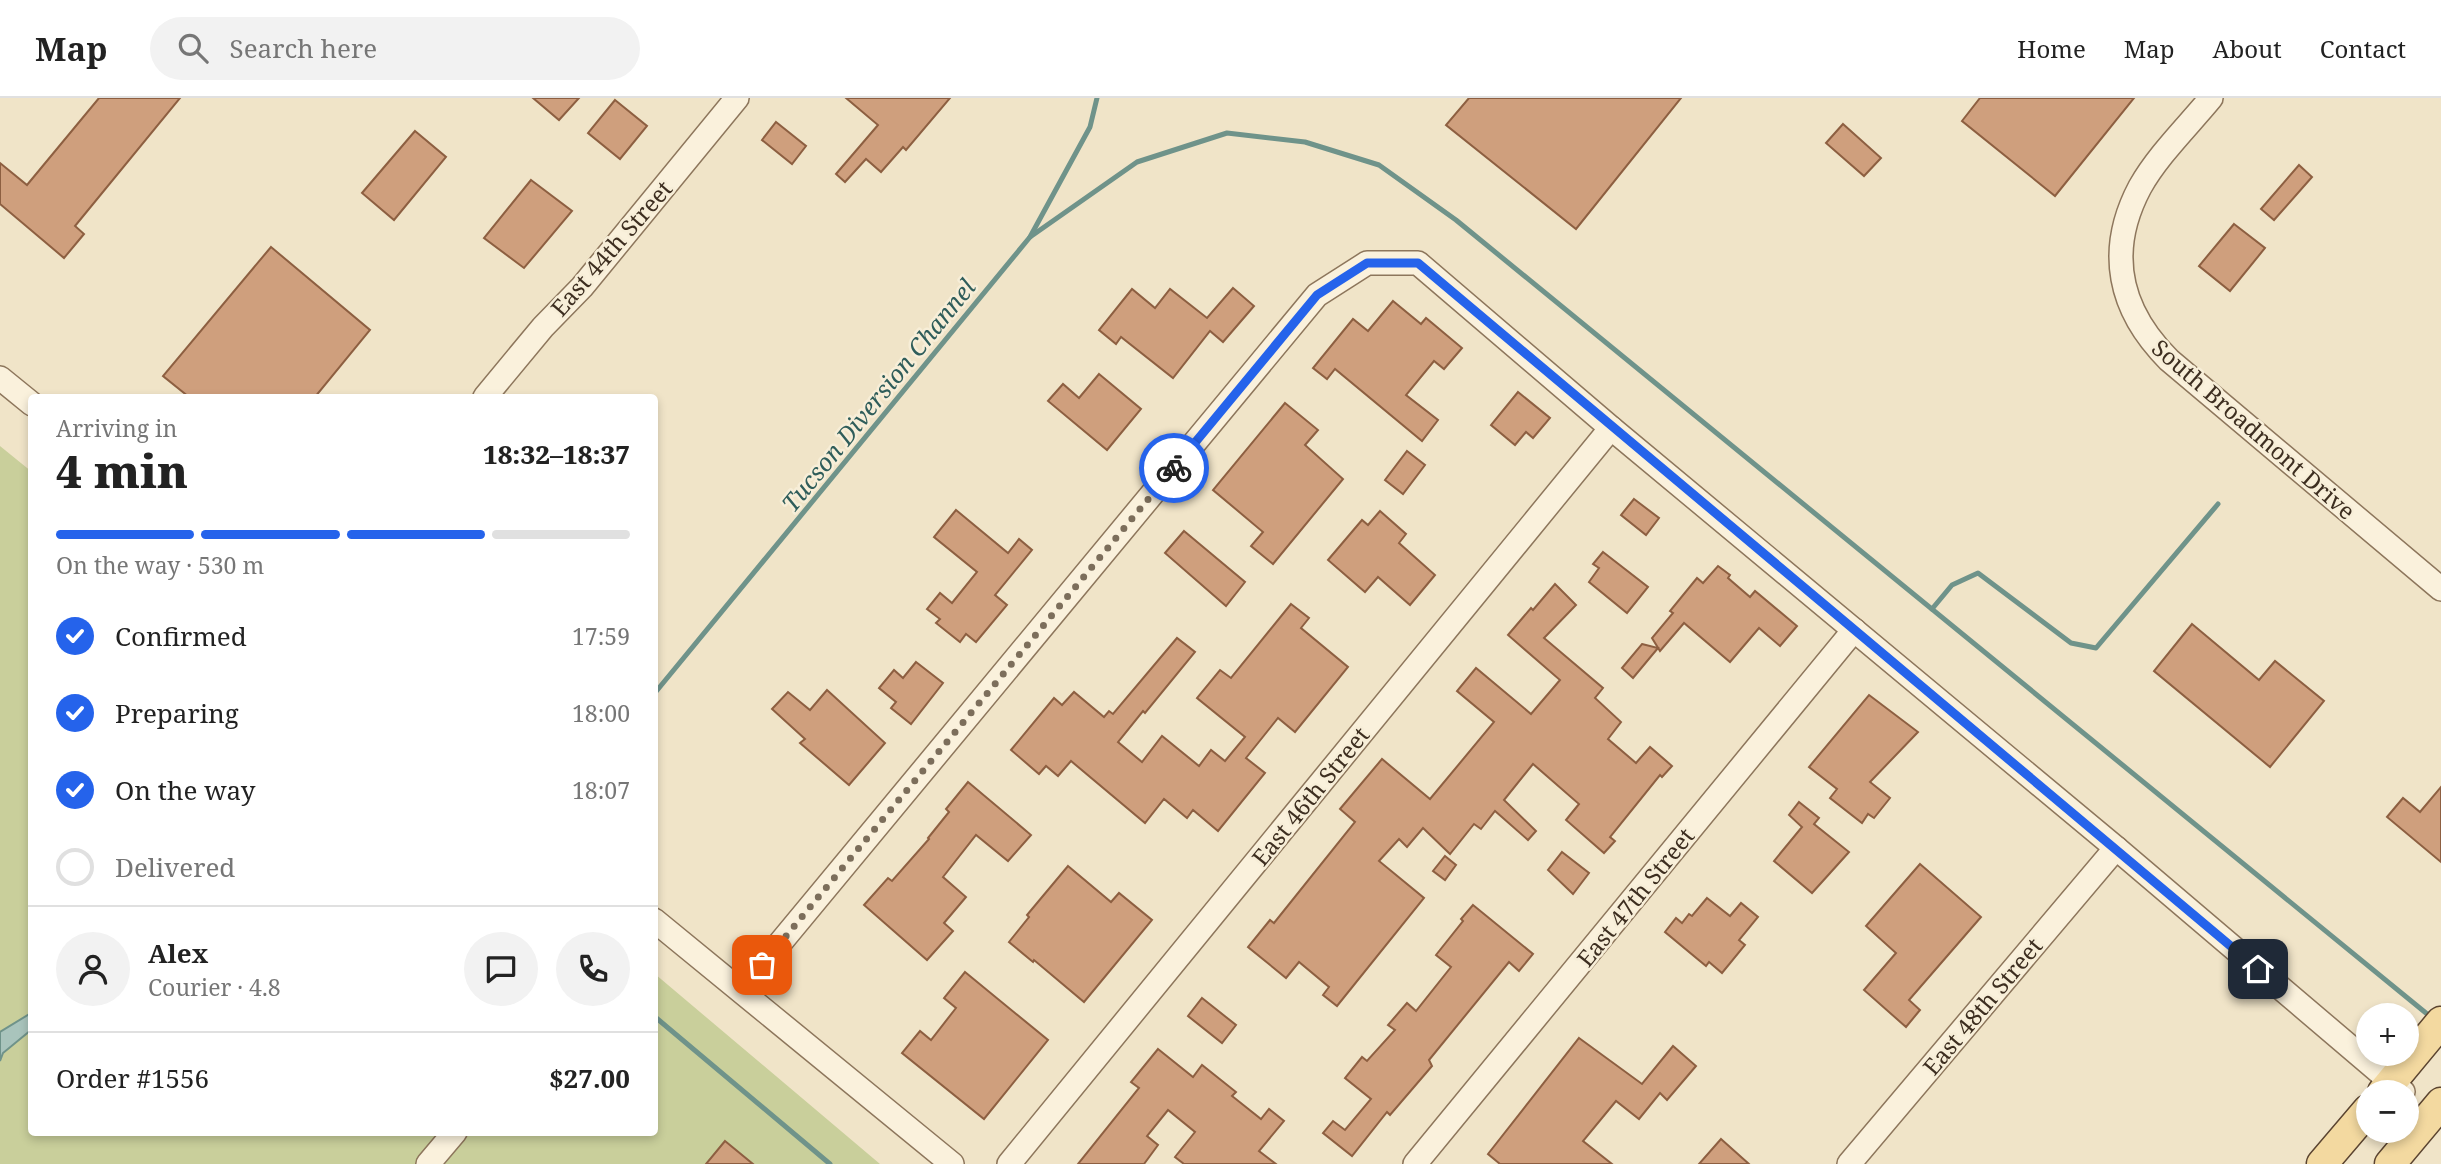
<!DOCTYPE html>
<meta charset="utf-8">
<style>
body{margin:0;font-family:"Noto Serif",serif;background:#f2f2f2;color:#222;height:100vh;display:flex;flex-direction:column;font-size:26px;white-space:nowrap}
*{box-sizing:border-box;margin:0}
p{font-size:23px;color:#767676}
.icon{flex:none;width:38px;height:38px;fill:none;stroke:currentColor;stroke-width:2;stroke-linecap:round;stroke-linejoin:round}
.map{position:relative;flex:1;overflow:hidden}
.details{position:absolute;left:28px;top:296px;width:630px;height:742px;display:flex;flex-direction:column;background:#fff;border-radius:7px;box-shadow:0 4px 10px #0003}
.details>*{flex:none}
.buttons{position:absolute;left:2356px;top:905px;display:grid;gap:14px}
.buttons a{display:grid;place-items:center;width:63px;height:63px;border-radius:50%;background:#fff;box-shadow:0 4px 10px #0003;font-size:35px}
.pin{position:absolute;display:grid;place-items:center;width:60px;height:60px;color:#fff;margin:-30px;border-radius:14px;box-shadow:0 4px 10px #0006}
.courier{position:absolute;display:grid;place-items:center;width:70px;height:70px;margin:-35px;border:5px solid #2563eb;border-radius:50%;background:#fff;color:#222;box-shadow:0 2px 9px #0007}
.summary em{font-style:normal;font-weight:800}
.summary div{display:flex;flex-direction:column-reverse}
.summary{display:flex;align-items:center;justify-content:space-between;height:119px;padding:0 28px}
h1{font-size:46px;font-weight:800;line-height:52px}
.bar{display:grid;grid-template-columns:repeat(4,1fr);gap:10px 7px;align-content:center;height:84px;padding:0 28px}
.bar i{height:9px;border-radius:5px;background:#e0e0e0}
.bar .active{background:#2563eb}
.bar p{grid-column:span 4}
.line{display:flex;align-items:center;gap:18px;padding:0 28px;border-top:2px solid #e0e0e0}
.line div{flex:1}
.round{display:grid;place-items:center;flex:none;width:74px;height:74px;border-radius:37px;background:#f2f2f2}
ol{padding:0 28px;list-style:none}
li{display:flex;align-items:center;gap:21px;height:77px}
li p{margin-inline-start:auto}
li .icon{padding:7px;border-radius:50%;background:#2563eb;color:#fff;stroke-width:4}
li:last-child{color:#767676}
li i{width:38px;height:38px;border:4px solid #e0e0e0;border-radius:50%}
header{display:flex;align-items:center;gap:42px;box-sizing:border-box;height:98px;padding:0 35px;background:#fff;border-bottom:2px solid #e0e0e0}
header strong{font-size:33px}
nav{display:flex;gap:38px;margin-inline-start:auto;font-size:24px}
.search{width:490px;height:63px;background:#f2f2f2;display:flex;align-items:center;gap:18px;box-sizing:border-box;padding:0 24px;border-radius:38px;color:#767676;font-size:26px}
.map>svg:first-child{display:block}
</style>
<header>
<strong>Map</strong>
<div class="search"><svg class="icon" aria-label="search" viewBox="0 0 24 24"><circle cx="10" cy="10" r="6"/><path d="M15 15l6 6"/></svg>Search here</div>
<nav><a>Home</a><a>Map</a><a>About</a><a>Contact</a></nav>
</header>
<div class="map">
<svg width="2441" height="1066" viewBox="0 0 2441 1066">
<rect width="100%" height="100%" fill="#f0e4c8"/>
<path fill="#c9cf9b" d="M0,348L32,374V1034H654L655,876L880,1066H0Z"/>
<path fill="#a9c4bc" stroke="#6f938a" stroke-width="2" d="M31,915V932L3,955L0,963V934Z"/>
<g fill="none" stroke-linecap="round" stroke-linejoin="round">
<g stroke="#6f938a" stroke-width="5">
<path d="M1030,139L1137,64L1227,35L1305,44L1379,67L1456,122L2432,920"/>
<path d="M1932,511L1952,487L1978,475L2071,545L2096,550L2218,406"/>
<path d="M654,596L1030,139L1090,29L1097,0"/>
<path d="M654,918L830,1066"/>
</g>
</g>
<g fill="#cf9f7d" stroke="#8d5f41" stroke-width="2">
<path d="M99,0H180L75,128L84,136L64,160L0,106V65L27,87Z"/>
<path d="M533,0H579L559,22Z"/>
<path d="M846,0H950L906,52L903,49L881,74L866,61L845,84L836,76L878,27Z"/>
<path d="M1469,0H1681L1576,131L1446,27Z"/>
<path d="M1980,0H2134L2055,98L1962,23Z"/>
<path d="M615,2L647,28L620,61L588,35Z"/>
<path d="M776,24L806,48L792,66L762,42Z"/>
<path d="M1843,26L1881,60L1864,78L1826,45Z"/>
<path d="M415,33L446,59L394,122L362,95Z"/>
<path d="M2299,67L2312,79L2274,122L2261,111Z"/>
<path d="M531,82L572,113L524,170L484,140Z"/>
<path d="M2234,126L2265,150L2230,193L2199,168Z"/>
<path d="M271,149L370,232L315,299H189L163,278Z"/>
<path d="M1233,190L1254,208L1223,244L1210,233L1173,280L1121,239L1116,246L1099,232L1132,191L1155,210L1170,191L1207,220Z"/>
<path d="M1393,203L1421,226L1426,220L1462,250L1444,271L1434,263L1406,297L1438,322L1422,343L1335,271L1327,281L1313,270L1353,221L1368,233Z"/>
<path d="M1099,276L1141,311L1107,352L1048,303L1063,286L1079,300Z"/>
<path d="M1518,294L1550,320L1533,340L1526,334L1515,347L1491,327Z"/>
<path d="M1285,305L1318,332L1305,347L1343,381L1273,466L1251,448L1263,434L1213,392Z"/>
<path d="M1407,353L1425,367L1403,396L1385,382Z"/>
<path d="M1634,401L1659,420L1646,437L1621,417Z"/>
<path d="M956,412L1008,455L1019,441L1032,452L995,497L1007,507L976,544L966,536L960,544L936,525L940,521L927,511L940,495L952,505L977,474L934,439Z"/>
<path d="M1380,413L1406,436L1399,445L1435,477L1410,507L1378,479L1365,494L1328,462L1362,422L1368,427Z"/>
<path d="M1184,433L1245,484L1226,508L1165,455Z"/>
<path d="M1603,454L1648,489L1627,515L1589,484L1599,470L1593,466Z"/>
<path d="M1718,468L1730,477L1728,480L1750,499L1755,493L1797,528L1780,548L1759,530L1730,564L1684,525L1660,553L1652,540L1673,515L1670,513L1697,480L1703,485Z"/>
<path d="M1555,486L1576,507L1544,540L1603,590L1595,600L1621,624L1608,641L1636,665L1650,649L1672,668L1662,679L1660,677L1610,739L1615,743L1604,755L1566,722L1579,706L1533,666L1504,702L1536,733L1528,742L1495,713L1481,731L1474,726L1450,756L1423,730L1407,749L1399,741L1379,763L1424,800L1337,908L1323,897L1329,889L1299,864L1286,880L1248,849L1270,822L1274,825L1355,724L1340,711L1382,661L1430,701L1494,624L1457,593L1476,570L1531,616L1560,582L1508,537L1531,510L1533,512Z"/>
<path d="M1291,506L1309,520L1301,530L1348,569L1295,634L1278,620L1246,660L1265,675L1218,733L1193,712L1187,720L1164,701L1145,725L1071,663L1058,678L1046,668L1039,676L1011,652L1054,600L1062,607L1074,594L1104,619L1109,613L1113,616L1177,540L1195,554L1145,615L1143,613L1118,644L1142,664L1162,638L1199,668L1211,652L1225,663L1245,639L1197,600L1220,572L1231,580Z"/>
<path d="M2192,526L2259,582L2275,563L2324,603L2270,669L2154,573Z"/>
<path d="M1642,546L1658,550L1633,580L1622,570Z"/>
<path d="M916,564L943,585L911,626L891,610L896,604L879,590L894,572L903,580Z"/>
<path d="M827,592L885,645L849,687L800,645L805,641L772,611L788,594L810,612Z"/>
<path d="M1869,597L1918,634L1870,684L1890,700L1874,720L1868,716L1862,725L1830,700L1837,691L1809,669Z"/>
<path d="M968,684L1031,737L1008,763L976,737L943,779L966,799L944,825L953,833L927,862L864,807L888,780L892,783L929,741L928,740L949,714L946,711Z"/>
<path d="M2441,689V764L2387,719L2403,700L2420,714Z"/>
<path d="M1799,704L1819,720L1814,726L1849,754L1812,795L1774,763L1802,729L1789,717Z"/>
<path d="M1562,754L1589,775L1573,796L1548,772Z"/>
<path d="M1445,758L1456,767L1445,782L1433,773Z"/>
<path d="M1920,766L1981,819L1909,902L1920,912L1906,929L1864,892L1896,855L1866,828Z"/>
<path d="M1068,768L1111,804L1119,795L1152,822L1084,904L1034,862L1033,864L1009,844L1029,819L1027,817Z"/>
<path d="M1707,800L1730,818L1741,805L1758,819L1739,842L1745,847L1722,875L1709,864L1706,868L1665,834L1676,820L1682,825L1689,816L1692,818Z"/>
<path d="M1473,807L1533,856L1519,873L1509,864L1429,962L1432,968L1390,1017L1387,1014L1352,1058L1323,1035L1333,1023L1345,1032L1371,1001L1345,980L1362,959L1367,963L1395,932L1388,927L1407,905L1416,913L1451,869L1436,857L1463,823L1461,821Z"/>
<path d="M965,874L1048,942L984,1021L902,955L920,933L931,942L956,910L944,900Z"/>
<path d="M1202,900L1236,927L1222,945L1188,918Z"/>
<path d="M1579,940L1642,986L1673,948L1696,968L1667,1002L1660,995L1639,1021L1616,1003L1583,1043L1612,1066H1500L1488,1056Z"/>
<path d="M1158,951L1193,979L1202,967L1236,994L1232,998L1261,1021L1269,1011L1284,1023L1259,1053L1276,1066H1184L1175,1059L1195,1034L1168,1012L1147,1038L1158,1047L1144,1066H1078L1139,990L1131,984Z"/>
<path d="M1721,1041L1749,1066H1699Z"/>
<path d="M725,1043L753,1066H706Z"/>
</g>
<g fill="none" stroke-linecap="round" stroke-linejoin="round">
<g stroke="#8d765c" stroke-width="26">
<g id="minor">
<path d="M2211,0C2188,28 2158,57 2140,89C2106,153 2119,212 2169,262L2441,491"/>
<path d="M0,280L32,306"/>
<path d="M485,299L543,229L582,189L737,0"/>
<path d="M654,822L952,1066"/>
<path d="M742,891L1317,197L1367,165H1418L1611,330L2116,750L2403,994"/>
<path d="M428,1066L455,1034"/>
<path d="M1009,1066L1611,330"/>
<path d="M1415,1066L1854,532"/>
<path d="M1849,1066L2116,750"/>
</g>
</g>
<g stroke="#5b4430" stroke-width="33">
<g id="major">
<path d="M2383,994L2441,924"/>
<path d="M2322,1066L2368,1012"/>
<path d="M2390,1066L2441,1005"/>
</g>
</g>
<use href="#minor" stroke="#faf1dc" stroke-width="23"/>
<use href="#major" stroke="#f3d9a0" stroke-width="30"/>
</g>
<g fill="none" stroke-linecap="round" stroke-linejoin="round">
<path stroke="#7c6e5b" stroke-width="7" stroke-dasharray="0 12.6" d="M762,867L1174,370"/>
<path stroke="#2563eb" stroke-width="9" d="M1174,370L1317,197L1367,165H1418C1696,402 1980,634 2258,871"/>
</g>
<g text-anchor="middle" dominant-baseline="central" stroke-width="5" stroke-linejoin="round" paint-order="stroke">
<g font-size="23" fill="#3d2e20" stroke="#f7eed8">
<text transform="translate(611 150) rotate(-49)">East 44th Street</text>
<text transform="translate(2254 331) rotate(41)">South Broadmont Drive</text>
<text transform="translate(1310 698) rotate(-51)">East 46th Street</text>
<text transform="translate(1635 799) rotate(-51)">East 47th Street</text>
<text transform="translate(1982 908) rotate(-50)">East 48th Street</text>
</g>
<g font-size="24" font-style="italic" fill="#2f5d5a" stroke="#f7eed8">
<text transform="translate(878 297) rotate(-51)">Tucson Diversion Channel</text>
</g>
</g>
</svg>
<div class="buttons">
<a>+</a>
<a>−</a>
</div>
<div class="pin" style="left:762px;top:867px;background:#ea580c"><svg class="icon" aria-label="bag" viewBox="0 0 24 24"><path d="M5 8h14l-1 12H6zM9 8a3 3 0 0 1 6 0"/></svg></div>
<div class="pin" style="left:2258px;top:871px;background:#1f2937"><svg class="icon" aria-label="home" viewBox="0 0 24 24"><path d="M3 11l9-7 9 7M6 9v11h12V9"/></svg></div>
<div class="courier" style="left:1174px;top:370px"><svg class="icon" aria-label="bike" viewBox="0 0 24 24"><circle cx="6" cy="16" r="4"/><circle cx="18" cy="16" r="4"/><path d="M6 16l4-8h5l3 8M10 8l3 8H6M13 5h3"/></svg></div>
<section class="details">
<div class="summary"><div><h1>4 min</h1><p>Arriving in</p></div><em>18:32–18:37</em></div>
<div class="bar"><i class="active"></i><i class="active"></i><i class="active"></i><i></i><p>On the way · 530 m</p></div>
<ol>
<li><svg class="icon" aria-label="check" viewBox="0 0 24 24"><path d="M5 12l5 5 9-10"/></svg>Confirmed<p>17:59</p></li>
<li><svg class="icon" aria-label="check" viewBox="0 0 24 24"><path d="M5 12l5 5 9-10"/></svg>Preparing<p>18:00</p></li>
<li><svg class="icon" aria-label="check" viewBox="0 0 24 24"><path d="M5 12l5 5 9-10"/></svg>On the way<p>18:07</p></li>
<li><i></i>Delivered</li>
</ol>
<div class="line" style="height:126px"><a class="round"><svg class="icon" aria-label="person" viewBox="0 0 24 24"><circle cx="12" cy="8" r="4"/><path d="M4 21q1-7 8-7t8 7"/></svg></a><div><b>Alex</b><p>Courier · 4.8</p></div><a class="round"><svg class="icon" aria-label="chat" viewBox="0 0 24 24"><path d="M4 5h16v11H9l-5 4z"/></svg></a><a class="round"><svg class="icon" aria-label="phone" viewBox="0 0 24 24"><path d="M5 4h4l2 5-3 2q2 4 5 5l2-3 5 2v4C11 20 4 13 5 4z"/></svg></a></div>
<div class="line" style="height:91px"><div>Order #1556</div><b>$27.00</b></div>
</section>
</div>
